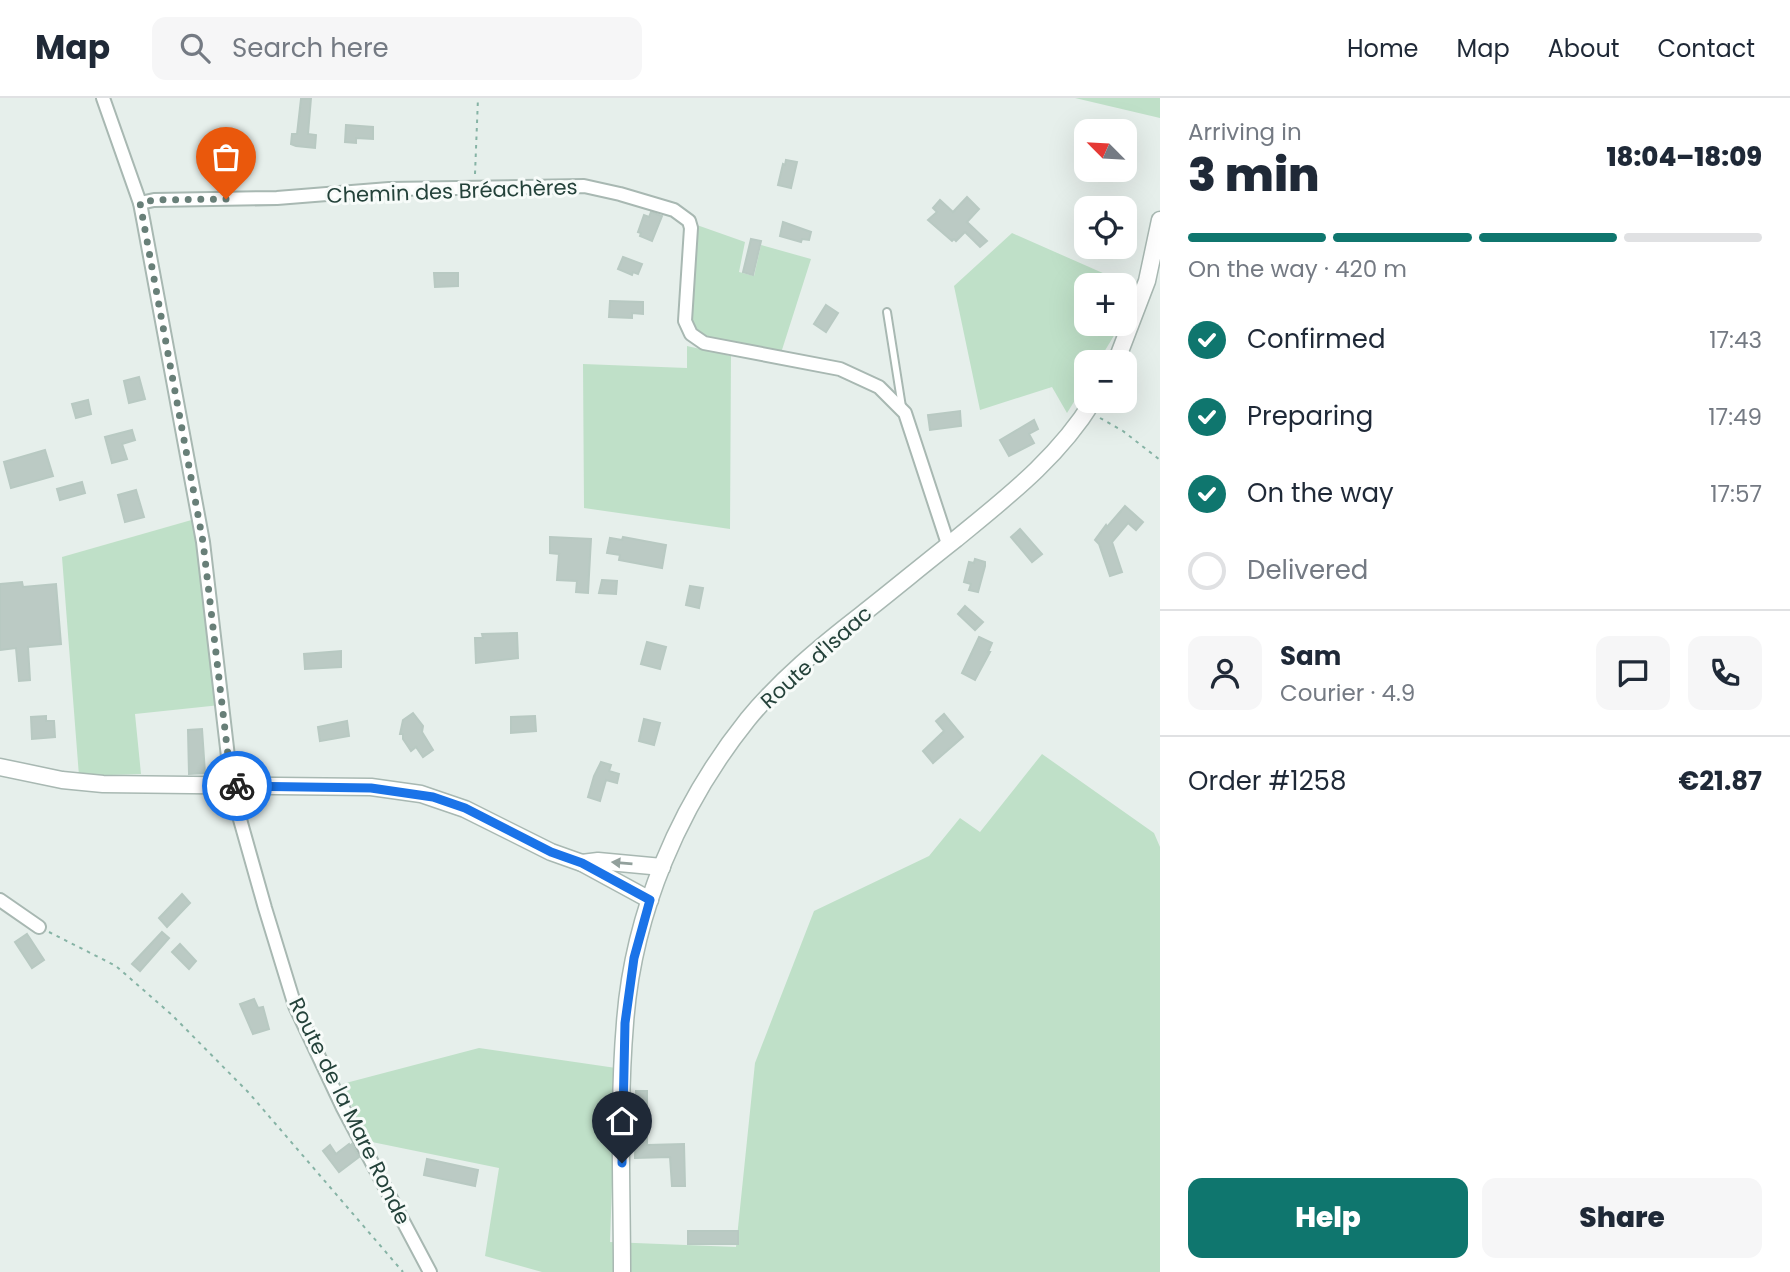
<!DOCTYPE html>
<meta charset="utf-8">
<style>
body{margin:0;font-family:Poppins,sans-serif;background:#f6f6f7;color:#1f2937;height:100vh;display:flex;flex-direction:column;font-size:26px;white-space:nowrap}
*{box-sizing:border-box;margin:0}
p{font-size:23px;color:#747a83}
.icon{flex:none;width:38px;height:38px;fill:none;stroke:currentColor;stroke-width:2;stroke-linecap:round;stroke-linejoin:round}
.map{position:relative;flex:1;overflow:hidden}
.side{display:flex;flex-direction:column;background:#fff;width:630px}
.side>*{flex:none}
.needle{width:46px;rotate:294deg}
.tools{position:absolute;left:1074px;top:21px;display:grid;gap:14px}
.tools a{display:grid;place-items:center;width:63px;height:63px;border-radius:14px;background:#fff;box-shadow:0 7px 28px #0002;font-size:35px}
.pin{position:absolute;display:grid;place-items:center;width:60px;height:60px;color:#fff;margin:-72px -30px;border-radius:50% 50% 50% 0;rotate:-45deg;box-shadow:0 0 7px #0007}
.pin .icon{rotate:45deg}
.courier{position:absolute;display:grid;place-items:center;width:70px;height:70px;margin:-35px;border:5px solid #1a73e8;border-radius:50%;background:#fff;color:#222;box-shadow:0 2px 9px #0007}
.headline em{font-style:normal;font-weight:800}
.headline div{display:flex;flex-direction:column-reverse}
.headline{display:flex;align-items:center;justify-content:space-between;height:119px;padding:0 28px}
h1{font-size:46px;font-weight:800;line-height:52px}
.bar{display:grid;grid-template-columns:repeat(4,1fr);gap:10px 7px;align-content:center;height:84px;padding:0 28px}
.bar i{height:9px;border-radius:5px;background:#e0e1e3}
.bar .active{background:#0f766e}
.bar p{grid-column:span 4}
.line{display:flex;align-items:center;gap:18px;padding:0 28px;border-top:2px solid #e0e1e3}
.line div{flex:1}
.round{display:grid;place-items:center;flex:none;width:74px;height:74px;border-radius:14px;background:#f6f6f7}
ol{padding:0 28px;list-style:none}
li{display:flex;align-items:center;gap:21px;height:77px}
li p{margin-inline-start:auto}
li .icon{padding:7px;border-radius:50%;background:#0f766e;color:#fff;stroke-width:4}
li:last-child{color:#747a83}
li i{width:38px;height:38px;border:4px solid #e0e1e3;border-radius:50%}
.button{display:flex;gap:14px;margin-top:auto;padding:14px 28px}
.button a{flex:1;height:80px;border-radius:14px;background:#0f766e;color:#fff;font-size:28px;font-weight:800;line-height:80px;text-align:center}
.button a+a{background:#f6f6f7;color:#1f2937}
header{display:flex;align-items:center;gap:42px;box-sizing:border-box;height:98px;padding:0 35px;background:#fff;border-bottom:2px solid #e0e1e3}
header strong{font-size:33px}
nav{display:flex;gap:38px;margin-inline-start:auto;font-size:24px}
.search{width:490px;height:63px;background:#f6f6f7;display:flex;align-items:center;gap:18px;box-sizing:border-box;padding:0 24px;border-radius:14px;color:#747a83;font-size:26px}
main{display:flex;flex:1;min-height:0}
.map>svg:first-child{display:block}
</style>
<header>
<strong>Map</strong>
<div class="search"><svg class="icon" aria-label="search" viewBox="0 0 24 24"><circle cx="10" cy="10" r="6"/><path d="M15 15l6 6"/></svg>Search here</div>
<nav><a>Home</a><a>Map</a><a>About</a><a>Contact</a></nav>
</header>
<main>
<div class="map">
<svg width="1160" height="1174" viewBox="0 0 1160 1174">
<rect width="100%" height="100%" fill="#e6efeb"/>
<g fill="#bfe0c8">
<path d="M1075,0H1160V20Z"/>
<path d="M694,126L745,144L739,174L754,178L761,147L811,161L781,255L698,237L690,227Z"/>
<path d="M1012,135L1130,187L1125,208V187H1087V226H1121L1098,264H1087V283L1067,315L1052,289L980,312L954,188Z"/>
<path d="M687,248L731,258L730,431L584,410L583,266L687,270Z"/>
<path d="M202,419L230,606L135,616L141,676L79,678L62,459Z"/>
<path d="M1042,656L1154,735L1160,749V1174H542L485,1158L499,1070L367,1043L342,986L479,950L616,970L610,1144L736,1149L755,965L814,813L929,758L960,720L980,734Z"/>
</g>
<g fill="#bbcac4" stroke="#b8c9c2" stroke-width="2">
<path d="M311,0L308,36L316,37L315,50L296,48L291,46L292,36H297L301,1Z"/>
<path d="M346,27L373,29V41L356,40V45L345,44Z"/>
<path d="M786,62L797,64L791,90L778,87L783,66L785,67Z"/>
<path d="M967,99L979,111L967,124L987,143L980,149L965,134L956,143L954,141L952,143L928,122L937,114L933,110L940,102L953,114Z"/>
<path d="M651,114L662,118L652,143L640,138L641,135L638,134L644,117L649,119Z"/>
<path d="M783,124L811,134L809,142L802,141L801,144L780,138Z"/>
<path d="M751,141L761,143L753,177L743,174Z"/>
<path d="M623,159L642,166L638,176L633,174L632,177L618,171Z"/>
<path d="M434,175H458V188L435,189Z"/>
<path d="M610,203L643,204V216L632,215V220L609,219Z"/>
<path d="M826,207L838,215L826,234L814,226Z"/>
<path d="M139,279L145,301L129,305L124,283Z"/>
<path d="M88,302L91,316L76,320L72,306Z"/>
<path d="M960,313L961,328L930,332L928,317Z"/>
<path d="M1034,322L1038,331L1029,336L1034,345L1009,358L1000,342Z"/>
<path d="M132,332L135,342L122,346L127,361L112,365L105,339Z"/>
<path d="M45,352L53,378L11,390L4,364Z"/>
<path d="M82,384L85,395L60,402L57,391Z"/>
<path d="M136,392L144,419L125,424L118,397Z"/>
<path d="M1125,408L1143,424L1136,432L1128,425L1112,444L1122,474L1110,478L1099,446L1095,442L1106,427L1107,429Z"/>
<path d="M1020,431L1042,456L1032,464L1011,439Z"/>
<path d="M550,439L591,441L588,495L576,494L577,483L557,482L559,456L550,455Z"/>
<path d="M623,439L666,447L662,470L619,462L620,457L607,455L610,440L622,442Z"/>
<path d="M975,461L985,464V468L978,494L969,492L971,486L964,484L969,464L974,465Z"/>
<path d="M602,482L617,483L616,496L599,495Z"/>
<path d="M22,484L23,489L56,486L61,546L28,549L30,582L19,583L16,550L0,552V486Z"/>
<path d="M690,488L703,490L699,510L686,507Z"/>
<path d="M965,508L983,524L975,532L958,516Z"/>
<path d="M517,535L518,560L476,565L475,540H483L482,536Z"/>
<path d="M979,539L992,545L988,554H990L975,582L962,575Z"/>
<path d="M647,544L666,549L660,571L641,566Z"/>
<path d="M341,553V569L305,571L304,556Z"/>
<path d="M413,615L423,628L422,634L433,652L423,659L416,649L411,653L403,641V636H400L403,622Z"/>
<path d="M944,616L963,639L933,665L923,653L944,633L936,623Z"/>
<path d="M46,618V623H54L55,639L32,641L31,619Z"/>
<path d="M535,618L536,633L511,635V619Z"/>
<path d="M644,621L660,625L654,647L639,643Z"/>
<path d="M347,623L349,638L320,643L318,629Z"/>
<path d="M202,631L205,675L189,676L188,632Z"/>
<path d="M601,664L611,667L609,673L619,676L617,685L606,682L600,703L588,699L594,678Z"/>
<path d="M182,796L190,805L167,829L159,820Z"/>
<path d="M162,834L169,840L140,873L132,866Z"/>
<path d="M27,836L44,862L32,870L15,844Z"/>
<path d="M180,846L196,863L189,871L172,854Z"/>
<path d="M254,901L258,910L263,909L269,931L253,936L240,906Z"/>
<path d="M636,993H647V1047L684,1046L685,1088H672L670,1059L635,1060Z"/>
<path d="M349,1046L350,1048L352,1046L359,1059L339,1074L323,1053L330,1047L336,1056Z"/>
<path d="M427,1061L478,1072L475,1088L424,1077Z"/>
<rect x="688" y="1133" width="50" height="13"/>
</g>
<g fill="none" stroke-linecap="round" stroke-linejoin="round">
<g stroke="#a8b8b2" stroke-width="10">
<path id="service" d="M887,214L902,309"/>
</g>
<g stroke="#a8b8b2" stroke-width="16">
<g id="minor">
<path d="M103,0L140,105L144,126L203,444L232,693L265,810L295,908L343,1010L430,1174"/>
<path d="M140,105L154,102L277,100L389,91L584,88L620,96L674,112L689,123L691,130L685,223L691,236L704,245L840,271L879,289L905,315L948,446"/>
<path d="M0,802L39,829"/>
</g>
</g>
<g stroke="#a8b8b2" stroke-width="19">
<g id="tertiary">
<path d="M1116,264L1147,183L1160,122"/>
<path d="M0,669L62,682L103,686L371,689L421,696L465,711L551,754L582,765L650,802"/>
<path d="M582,765L598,763L662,769"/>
<path d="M622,1174C622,1092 618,1008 625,925C633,815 679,707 748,621C781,581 821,548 861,517C893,492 924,466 956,441C1007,399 1058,360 1093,303"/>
</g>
</g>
<g stroke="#86b3a5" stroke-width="2" stroke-dasharray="3.5 5" stroke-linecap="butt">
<path d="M475,76L478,0"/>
<path d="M1100,320L1123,333L1160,362"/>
<path d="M49,834L116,868L172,917L249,995L403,1174"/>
</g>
<use href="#service" stroke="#fff" stroke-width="6"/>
<use href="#minor" stroke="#fff" stroke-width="12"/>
<use href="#tertiary" stroke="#fff" stroke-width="16"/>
</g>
<defs><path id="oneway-solid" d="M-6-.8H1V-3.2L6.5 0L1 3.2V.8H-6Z" transform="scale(1.75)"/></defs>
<use fill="#92a09c" href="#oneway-solid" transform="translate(622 765) rotate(-175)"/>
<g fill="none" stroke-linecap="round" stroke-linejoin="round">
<path stroke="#687f78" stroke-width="7" stroke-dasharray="0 12.6" d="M226,101L154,102L140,105L203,444L231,683L232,688H237"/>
<path stroke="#1a73e8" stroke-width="9" d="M237,688L371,690L433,699L465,710L551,754L582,765L650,802L634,860L625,925L622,1065"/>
</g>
<g text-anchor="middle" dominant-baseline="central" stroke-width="6" stroke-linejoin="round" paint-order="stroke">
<g font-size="21" fill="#24423a" stroke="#f7fbf9">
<text transform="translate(452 93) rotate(-2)">Chemin des Bréachères</text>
<text transform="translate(816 559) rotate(-42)">Route d'Isaac</text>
<text transform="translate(350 1013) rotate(64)">Route de la Mare Ronde</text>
</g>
</g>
</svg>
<div class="tools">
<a><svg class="needle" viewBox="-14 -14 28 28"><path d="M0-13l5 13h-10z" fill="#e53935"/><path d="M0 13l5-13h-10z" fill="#747a83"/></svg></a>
<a><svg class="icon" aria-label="locate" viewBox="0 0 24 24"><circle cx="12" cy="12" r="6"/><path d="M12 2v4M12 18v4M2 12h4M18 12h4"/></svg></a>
<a>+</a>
<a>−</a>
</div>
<div class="pin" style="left:226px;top:101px;background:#ea580c"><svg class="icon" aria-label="bag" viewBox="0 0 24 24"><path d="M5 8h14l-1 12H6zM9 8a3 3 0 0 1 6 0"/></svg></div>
<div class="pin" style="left:622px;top:1065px;background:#1f2937"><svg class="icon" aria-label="home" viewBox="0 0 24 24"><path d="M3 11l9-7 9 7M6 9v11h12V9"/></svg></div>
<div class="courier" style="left:237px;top:688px"><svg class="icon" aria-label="bike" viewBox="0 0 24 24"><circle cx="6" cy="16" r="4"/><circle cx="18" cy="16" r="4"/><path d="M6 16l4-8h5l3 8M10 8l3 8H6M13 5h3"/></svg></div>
</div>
<section class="side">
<div class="headline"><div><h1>3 min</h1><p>Arriving in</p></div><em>18:04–18:09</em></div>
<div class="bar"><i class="active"></i><i class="active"></i><i class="active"></i><i></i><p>On the way · 420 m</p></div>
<ol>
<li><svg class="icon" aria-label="check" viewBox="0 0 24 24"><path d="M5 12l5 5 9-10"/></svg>Confirmed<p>17:43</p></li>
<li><svg class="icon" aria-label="check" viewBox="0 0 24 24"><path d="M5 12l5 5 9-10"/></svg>Preparing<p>17:49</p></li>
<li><svg class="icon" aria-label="check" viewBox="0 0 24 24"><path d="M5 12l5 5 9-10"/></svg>On the way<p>17:57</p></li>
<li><i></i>Delivered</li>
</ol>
<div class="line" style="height:126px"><a class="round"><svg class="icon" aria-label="person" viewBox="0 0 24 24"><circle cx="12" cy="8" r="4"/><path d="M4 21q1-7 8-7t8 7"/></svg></a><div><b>Sam</b><p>Courier · 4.9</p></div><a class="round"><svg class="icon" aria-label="chat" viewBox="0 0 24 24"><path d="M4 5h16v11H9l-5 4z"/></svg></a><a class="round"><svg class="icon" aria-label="phone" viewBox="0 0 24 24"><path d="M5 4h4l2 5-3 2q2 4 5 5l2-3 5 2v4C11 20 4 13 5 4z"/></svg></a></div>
<div class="line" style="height:91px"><div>Order #1258</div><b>€21.87</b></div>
<div class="button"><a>Help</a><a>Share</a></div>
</section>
</main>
